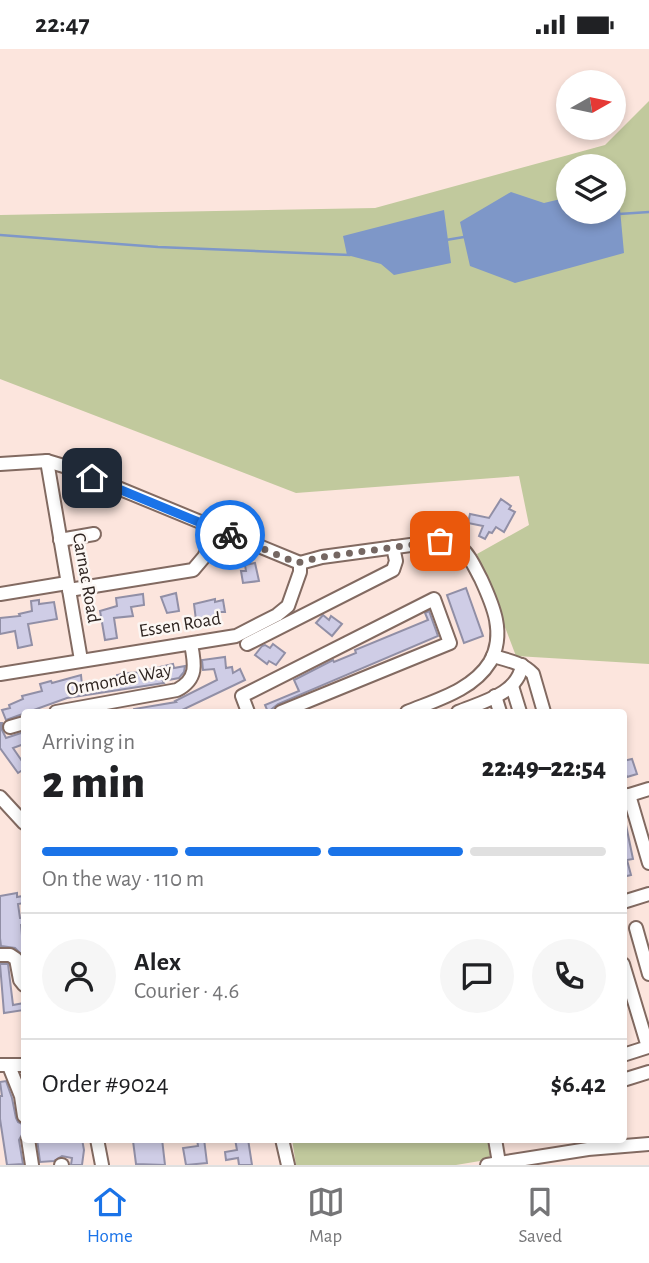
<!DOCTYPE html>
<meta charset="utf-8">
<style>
body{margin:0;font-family:"Alegreya Sans",sans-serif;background:#f6f6f6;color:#202124;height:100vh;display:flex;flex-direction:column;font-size:26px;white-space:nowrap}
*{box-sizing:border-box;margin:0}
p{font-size:23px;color:#757577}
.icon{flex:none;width:38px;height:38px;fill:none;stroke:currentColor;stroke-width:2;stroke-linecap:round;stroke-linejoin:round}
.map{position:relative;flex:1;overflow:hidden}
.details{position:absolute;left:21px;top:660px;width:606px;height:434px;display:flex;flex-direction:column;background:#fff;border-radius:7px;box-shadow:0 4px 10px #0003}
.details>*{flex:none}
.needle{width:46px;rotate:81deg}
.tools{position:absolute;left:556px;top:21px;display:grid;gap:14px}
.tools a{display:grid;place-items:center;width:70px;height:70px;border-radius:50%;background:#fff;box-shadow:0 4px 10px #0003;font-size:35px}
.pin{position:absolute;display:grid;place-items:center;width:60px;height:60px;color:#fff;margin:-30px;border-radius:14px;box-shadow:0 4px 10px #0006}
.courier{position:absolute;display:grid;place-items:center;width:70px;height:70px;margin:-35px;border:5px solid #1a73e8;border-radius:50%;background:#fff;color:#222;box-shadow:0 2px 9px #0007}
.head em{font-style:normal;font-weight:800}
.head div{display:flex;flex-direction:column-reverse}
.head{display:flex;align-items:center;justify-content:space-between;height:119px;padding:0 21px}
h1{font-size:46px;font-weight:800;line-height:52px}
.bar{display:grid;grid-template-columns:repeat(4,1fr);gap:10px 7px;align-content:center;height:84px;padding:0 21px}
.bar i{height:9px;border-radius:5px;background:#e0e0e0}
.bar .selected{background:#1a73e8}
.bar p{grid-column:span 4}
.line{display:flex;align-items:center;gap:18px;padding:0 21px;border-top:2px solid #e0e0e0}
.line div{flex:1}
.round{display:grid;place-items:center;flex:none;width:74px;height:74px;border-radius:37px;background:#f6f6f6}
.status{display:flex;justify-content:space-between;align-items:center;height:49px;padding:0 35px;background:#fff;direction:ltr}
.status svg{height:19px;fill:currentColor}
.tabs{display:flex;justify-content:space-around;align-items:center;height:98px;border-top:2px solid #e0e0e0;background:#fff;font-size:19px;color:#757577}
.tabs a{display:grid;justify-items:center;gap:4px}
.tabs .selected{color:#1a73e8}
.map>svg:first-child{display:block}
</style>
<div class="status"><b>22:47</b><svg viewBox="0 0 49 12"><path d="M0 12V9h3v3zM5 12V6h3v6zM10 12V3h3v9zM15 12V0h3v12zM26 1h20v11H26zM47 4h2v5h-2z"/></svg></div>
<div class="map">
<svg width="649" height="1116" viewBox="0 0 649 1116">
<rect width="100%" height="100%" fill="#fce5dd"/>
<g fill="#c1c99d" fill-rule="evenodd">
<path d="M649,52V615L516,607L477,505L529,476L519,427L296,444L0,330V166L375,159L605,96ZM569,117H614V163H569Z"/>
<path d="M292,1090H492L494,1102L486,1111L456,1116H296Z"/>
</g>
<g fill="#7e97c8">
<path d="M614,138H618L624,204L515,234L470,217L460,173L511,143L544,154L569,148V163H614Z"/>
<path d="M444,161L451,214L394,226L381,215L347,206L343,187Z"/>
</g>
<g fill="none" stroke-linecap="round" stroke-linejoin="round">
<g stroke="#7e97c8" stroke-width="2.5">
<path d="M619,165L649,163"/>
<path d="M0,186L158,198L350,206"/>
<path d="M446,191L464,188"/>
</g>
</g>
<g fill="#cfcde6" stroke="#918fa6" stroke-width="2">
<path d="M501,450L511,457L509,460L515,463L504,483L496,478L492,484L489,483L485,490L479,487L483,477L468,474L470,465L489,469Z"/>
<path d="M255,514L259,532L243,534L241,522H246L245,516Z"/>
<path d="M466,539L483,587L464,594L447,546Z"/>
<path d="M176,544L179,562L167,564L161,548Z"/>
<path d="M143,545L144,556L131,558L133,567L114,569L117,589L105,591L100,562L117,557L116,549Z"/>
<path d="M215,550V553L223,551L225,563H217V568L196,571L194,555Z"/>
<path d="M39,551V555L54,553L57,570L28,575L32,596L18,599L15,582L0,585V569L20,567L19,565L32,562L31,552Z"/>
<path d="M429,562L438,587L278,655L268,663L265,656L299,642L294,631L333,611L334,613L356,604L355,601L428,571L425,564Z"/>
<path d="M323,566L329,571L331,567L342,575L332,587L316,574Z"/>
<path d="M273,595L285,604L276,616L269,612L267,615L255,606L262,597L265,596L270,599Z"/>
<path d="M225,608L226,619L232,618L233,624L240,620L245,631L178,663H134V660L176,653L175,652L217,631L214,620L203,621L202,611Z"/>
<path d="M173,615L174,619L185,617L184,623L179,629L163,632L164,634L67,649L6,671L2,661L10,659L9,656L23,650L22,647L42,642L40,635L51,632L52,634L81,626L82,636L117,630V626L127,624L147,623V621Z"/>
<path d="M0,674H2V681L6,689L24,683V695L13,699L24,715V720L18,724L0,699Z"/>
<path d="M632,710L637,725L627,728L625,724H623V712Z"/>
<path d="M626,776L633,810L627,811L631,826L623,828V777Z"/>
<path d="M17,844V848L23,847L24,854L18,855L20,869H24V875L21,876L24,908L15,899L1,897L0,889V847Z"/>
<path d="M0,915H8L13,956L24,954V961L4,964Z"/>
<path d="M6,1032L12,1049L16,1069L18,1073L24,1076V1082L19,1091L23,1115L7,1116L0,1070V1047H2L0,1033Z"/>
<path d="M37,1090H82L84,1101L82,1116H71L72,1109L62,1107L54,1112L40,1113Z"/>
<path d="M139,1090H162L165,1116L136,1115L133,1092Z"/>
<path d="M197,1090H204L207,1114L186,1116L183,1099L198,1097Z"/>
<path d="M235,1090H248L252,1116H239L238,1109L226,1111L225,1103L237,1101Z"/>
</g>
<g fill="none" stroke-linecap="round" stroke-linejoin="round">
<g stroke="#826a61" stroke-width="16">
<g id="minor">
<path d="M47,412L81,611"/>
<path d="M0,415L47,412L67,418L300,514"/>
<path d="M60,491L94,485"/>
<path d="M300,514L322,508L440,492C447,493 454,493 460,498C470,506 475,519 481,530C493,556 506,585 490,613C473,641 436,651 407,663"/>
<path d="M69,541L193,521L204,508L217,481"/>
<path d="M0,545L67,534"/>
<path d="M247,595L393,521L396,512L393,498"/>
<path d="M493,607C507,611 523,614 533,625L544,663"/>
<path d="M0,625L236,587L277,566L288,557L300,523V514"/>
<path d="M512,637L520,663"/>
<path d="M495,647L500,663"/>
<path d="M56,663L177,641C198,630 195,615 191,595"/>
<path d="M248,663L242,647L434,550L450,594L281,663"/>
<path d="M458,663C482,653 518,645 522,616"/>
<path d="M10,678L24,674"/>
<path d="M629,746L649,814"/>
<path d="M0,748L24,774"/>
<path d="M623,748L649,740"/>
<path d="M623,853L649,845"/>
<path d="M636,879L649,925"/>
<path d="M0,906H10L16,910L20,931L24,936"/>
<path d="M623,915L648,998L623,1006"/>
<path d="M0,1016H24"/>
<path d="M9,1017L21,1047L24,1067"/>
<path d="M623,1031L649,1023"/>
<path d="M28,1090L32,1116"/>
<path d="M97,1090L102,1116"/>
<path d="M282,1090L288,1116"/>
<path d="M495,1090L499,1114"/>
<path d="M61,1116H62"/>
<path d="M487,1116L588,1100L649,1095"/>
</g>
</g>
<use href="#minor" stroke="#fff" stroke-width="12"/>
</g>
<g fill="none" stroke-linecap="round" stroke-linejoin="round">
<path stroke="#756762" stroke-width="7" stroke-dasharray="0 12.6" d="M230,486L297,514L322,508L440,492"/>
<path stroke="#1a73e8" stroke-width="9" d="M92,429L230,486"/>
</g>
<g text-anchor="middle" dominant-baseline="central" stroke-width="5" stroke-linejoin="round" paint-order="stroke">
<g font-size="19" fill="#2d231f" stroke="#fcf7f4">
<text transform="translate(86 529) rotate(80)">Carnac Road</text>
<text transform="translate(180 576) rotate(-9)">Essen Road</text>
<text transform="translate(119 631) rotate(-11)">Ormonde Way</text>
</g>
</g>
</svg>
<div class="tools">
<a><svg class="needle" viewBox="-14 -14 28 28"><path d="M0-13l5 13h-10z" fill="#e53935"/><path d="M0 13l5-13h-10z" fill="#757577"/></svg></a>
<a><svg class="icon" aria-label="layers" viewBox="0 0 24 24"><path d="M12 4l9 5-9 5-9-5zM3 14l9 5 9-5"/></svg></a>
</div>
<div class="pin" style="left:440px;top:492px;background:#ea580c"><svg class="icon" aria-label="bag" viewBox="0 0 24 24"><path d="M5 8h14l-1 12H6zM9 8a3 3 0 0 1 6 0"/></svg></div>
<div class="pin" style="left:92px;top:429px;background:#1f2937"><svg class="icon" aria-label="home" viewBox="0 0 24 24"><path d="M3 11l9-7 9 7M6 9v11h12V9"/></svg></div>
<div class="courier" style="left:230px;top:486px"><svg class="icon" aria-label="bike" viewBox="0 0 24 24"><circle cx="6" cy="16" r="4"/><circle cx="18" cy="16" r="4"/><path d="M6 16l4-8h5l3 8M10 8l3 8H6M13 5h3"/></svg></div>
<section class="details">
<div class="head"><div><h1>2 min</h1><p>Arriving in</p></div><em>22:49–22:54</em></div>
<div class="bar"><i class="selected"></i><i class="selected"></i><i class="selected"></i><i></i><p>On the way · 110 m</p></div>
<div class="line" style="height:126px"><a class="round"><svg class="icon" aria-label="person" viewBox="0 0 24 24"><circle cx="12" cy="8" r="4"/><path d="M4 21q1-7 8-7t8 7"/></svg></a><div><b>Alex</b><p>Courier · 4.6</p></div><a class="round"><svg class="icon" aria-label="chat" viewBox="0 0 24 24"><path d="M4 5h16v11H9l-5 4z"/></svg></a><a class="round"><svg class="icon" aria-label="phone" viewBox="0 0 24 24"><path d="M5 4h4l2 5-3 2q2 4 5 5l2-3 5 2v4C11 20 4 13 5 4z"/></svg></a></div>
<div class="line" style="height:91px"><div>Order #9024</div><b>$6.42</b></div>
</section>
</div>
<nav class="tabs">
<a class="selected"><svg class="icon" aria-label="home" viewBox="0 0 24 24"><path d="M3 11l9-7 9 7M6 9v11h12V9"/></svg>Home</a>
<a><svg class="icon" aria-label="map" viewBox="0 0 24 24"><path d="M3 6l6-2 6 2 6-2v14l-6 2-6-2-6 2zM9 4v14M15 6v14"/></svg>Map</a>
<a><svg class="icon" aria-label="saved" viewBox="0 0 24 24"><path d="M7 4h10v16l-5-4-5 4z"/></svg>Saved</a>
</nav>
